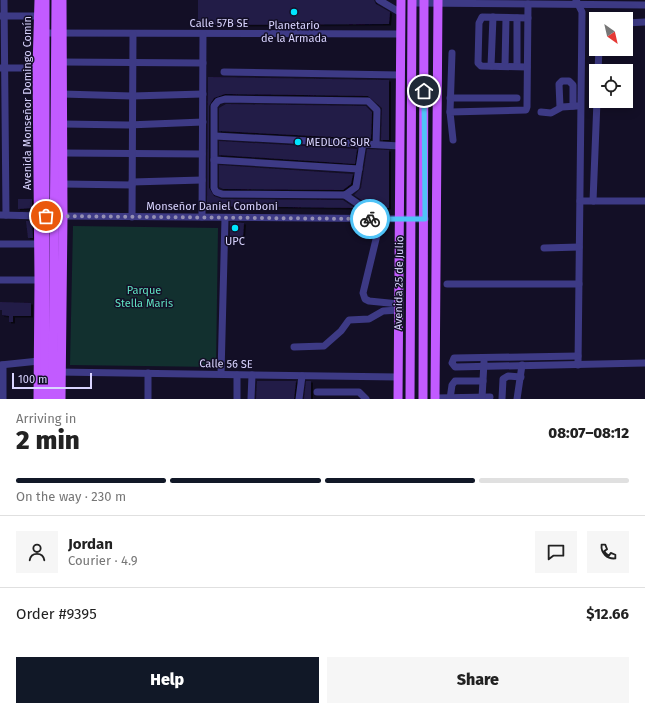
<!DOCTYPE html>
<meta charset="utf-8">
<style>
body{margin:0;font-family:"Fira Sans",sans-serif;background:#f6f6f6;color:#222;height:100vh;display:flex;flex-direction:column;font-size:15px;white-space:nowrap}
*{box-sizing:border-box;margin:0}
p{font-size:13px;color:#767676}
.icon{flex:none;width:22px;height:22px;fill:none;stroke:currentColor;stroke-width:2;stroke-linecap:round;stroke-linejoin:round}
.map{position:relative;height:399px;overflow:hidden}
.side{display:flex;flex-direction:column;background:#fff;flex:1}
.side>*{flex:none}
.needle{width:26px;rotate:146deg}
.buttons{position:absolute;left:589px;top:12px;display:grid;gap:8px}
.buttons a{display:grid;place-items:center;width:44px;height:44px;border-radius:0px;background:#fff;box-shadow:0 2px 10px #0003;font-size:20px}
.scale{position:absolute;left:12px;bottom:10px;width:80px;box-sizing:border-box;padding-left:4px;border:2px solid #d9d4ff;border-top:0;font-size:11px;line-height:14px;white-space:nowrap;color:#d9d4ff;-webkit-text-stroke:3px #130f26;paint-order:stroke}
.pin{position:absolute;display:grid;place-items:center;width:34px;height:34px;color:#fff;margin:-17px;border:2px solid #fff;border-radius:50%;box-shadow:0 1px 4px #0007}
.courier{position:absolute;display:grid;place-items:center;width:40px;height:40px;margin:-20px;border:3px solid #4fc3f7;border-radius:50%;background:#fff;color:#222;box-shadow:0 1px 5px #0007}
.overview em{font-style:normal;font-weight:800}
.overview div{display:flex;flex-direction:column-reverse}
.overview{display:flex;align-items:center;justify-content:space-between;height:68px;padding:0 16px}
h1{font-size:26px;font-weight:800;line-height:30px}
.bar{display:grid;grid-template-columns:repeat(4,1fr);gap:6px 4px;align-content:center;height:48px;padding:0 16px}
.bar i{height:5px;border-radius:3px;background:#e0e0e0}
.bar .selected{background:#111827}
.bar p{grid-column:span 4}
.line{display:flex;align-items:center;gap:10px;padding:0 16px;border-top:1px solid #e0e0e0}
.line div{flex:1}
.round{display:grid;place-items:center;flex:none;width:42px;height:42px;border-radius:0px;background:#f6f6f6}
.button{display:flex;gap:8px;margin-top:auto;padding:8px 16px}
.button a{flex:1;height:46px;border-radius:0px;background:#111827;color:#fff;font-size:16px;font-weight:800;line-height:46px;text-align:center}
.button a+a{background:#f6f6f6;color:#222}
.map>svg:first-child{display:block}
</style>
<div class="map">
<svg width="645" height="399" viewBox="0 0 645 399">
<defs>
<filter id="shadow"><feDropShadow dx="2" dy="1.5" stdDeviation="0" flood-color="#0009"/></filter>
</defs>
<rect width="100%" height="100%" fill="#130f26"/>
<path fill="#12302f" d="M73,226L218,228L216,367L70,365Z"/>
<g fill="#241b47" filter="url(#shadow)">
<path d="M198,0H374L376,4L390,12L389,24L198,25Z"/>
<path d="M208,77L389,80V140H381L382,108L368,96L225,94L214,98L209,106V188L214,196L222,199L343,200L355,208L207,206Z"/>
<path d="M226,104L366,106L372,112L371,139L219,131V108Z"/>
<path d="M219,141L357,149L355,164L219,155Z"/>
<path d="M367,149L389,150V208H373L354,195L361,188Z"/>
<path d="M219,165L353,174L351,184L343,190L223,189L219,187Z"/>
<path d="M18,199H32V208L18,209Z"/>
<path d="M26,221H32L33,238H28Z"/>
<path d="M230,222L244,223L243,237L230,236Z"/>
<path d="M0,302L31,303V316H13V322H9V316L2,315V310H0Z"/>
<path d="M257,381H296L294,399H256Z"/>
<path d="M306,381H311V399H304Z"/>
</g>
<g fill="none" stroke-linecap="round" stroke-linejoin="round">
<g stroke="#3d3a85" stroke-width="7">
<path d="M4,0L6,215"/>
<path d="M379,0L401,13"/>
<path d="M576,0L582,12L578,365"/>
<path d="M412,3L645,5"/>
<path d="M1,16H39"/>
<path d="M517,18V66"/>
<path d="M626,23L645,22"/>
<path d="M41,33L400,34"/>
<path d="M62,62L203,63"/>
<path d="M491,66L493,17"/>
<path d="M505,66L506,18"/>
<path d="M527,67L481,66L478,63L479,23L482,17L528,18"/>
<path d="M0,68H37"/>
<path d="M598,71L599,49"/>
<path d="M224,72L400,75"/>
<path d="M62,94L132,96L203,94"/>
<path d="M450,98H517"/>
<path d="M560,107L559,84L562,81H569L573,85V106"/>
<path d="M450,112L452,53"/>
<path d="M541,112L551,113L562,107L577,106"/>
<path d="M63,124L128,125L203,122"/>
<path d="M215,136L400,146"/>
<path d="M453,140L450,112L526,110L527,107L528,4"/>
<path d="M363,143L356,187L345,195L222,194L216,192L214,188V106L218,101L225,99L368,101L377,110L376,144"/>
<path d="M63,153L202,154"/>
<path d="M214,160L359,169"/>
<path d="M132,182L202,180"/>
<path d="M63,184L132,185"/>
<path d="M345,195L380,219"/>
<path d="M580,201H645"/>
<path d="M593,201L597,101"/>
<path d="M0,215L42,216"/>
<path d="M58,216L425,219"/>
<path d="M132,217L133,34"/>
<path d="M202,217L203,34"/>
<path d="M378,231L363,293L365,299L369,301L399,304"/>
<path d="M0,244H39"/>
<path d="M544,248L579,247"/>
<path d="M0,280H39"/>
<path d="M447,284H579"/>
<path d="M294,347L324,346L341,331L349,320L369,319L383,311L399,310"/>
<path d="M578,356L454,358L452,363L455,367L645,363"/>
<path d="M0,365L39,361"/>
<path d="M57,372L398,377"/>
<path d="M221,374L225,218"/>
<path d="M317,392H359L366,399"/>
<path d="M435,398L490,397"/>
<path d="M482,398L484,362"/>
<path d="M3,399V365"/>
<path d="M148,399V373"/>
<path d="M237,399V375"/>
<path d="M251,399L252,375"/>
<path d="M299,399L302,376"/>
<path d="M450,399L452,385L455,381H483"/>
<path d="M502,399L503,379L508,376L521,377"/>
<path d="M517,399L522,365"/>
</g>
<g stroke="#c25bff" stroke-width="9">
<path d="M38,399L39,280L37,68L39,0"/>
<path d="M45,399V0"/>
<path d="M53,399L56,0"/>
<path d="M61,399L63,216L62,0"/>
<path d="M398,399L401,0"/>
<path d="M410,399L412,0"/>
<path d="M423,399L424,0"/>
<path d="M435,399L438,0"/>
</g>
</g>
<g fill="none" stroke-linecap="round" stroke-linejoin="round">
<path stroke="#948fb3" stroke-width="4" stroke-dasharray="0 7.2" d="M46,216L370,219"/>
<path stroke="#4fc3f7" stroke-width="5" d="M370,219H425L424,91"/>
</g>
<g fill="#00e5ff" stroke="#130f26" stroke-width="1.5">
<circle cx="294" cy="12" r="4"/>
<circle cx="298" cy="142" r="4"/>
<circle cx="235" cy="228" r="4"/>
</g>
<g text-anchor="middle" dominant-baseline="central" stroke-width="3" stroke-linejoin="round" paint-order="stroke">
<g font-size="11" fill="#d9d4ff" stroke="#130f26">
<text x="219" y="23">Calle 57B SE</text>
<text transform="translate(27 103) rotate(-90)">Avenida Monseñor Domingo Comín</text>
<text x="212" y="206">Monseñor Daniel Comboni</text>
<text transform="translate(399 283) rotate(-89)">Avenida 25 de Julio</text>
<text transform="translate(226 364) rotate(1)">Calle 56 SE</text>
</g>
<g font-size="11" fill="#d9d4ff" stroke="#130f26">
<text x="294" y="25">Planetario<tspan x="294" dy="13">de la Armada</tspan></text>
<text x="306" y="142" text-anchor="start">MEDLOG SUR</text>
<text x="235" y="241">UPC</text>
</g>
<g font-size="11" fill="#5fe0c0" stroke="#130f26">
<text x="144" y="290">Parque<tspan x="144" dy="13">Stella Maris</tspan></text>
</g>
</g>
</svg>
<div class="buttons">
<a><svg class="needle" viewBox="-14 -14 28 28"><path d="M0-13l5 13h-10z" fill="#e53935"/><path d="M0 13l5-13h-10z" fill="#767676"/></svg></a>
<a><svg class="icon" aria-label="locate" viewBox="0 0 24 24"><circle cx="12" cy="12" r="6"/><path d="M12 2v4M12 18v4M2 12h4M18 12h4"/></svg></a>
</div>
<div class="scale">100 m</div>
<div class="pin" style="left:46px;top:216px;background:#ea580c"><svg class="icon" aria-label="bag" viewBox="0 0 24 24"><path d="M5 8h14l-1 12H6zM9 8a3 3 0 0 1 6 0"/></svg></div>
<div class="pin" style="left:424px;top:91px;background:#1f2937"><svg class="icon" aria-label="home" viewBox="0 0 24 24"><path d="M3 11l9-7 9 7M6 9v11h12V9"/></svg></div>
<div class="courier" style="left:370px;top:219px"><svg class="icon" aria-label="bike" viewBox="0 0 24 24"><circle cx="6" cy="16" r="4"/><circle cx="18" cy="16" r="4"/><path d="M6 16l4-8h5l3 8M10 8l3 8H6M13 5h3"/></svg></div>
</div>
<section class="side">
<div class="overview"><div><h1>2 min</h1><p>Arriving in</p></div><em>08:07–08:12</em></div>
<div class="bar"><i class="selected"></i><i class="selected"></i><i class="selected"></i><i></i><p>On the way · 230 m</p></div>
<div class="line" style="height:72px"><a class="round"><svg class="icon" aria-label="person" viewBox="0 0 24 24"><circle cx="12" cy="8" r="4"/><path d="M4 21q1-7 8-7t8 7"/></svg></a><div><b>Jordan</b><p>Courier · 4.9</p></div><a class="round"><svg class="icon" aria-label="chat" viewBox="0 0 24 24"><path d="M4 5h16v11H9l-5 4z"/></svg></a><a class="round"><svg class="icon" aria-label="phone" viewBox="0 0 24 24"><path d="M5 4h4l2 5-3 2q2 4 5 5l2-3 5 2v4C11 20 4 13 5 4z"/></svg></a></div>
<div class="line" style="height:52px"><div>Order #9395</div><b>$12.66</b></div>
<div class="button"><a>Help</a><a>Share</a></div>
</section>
